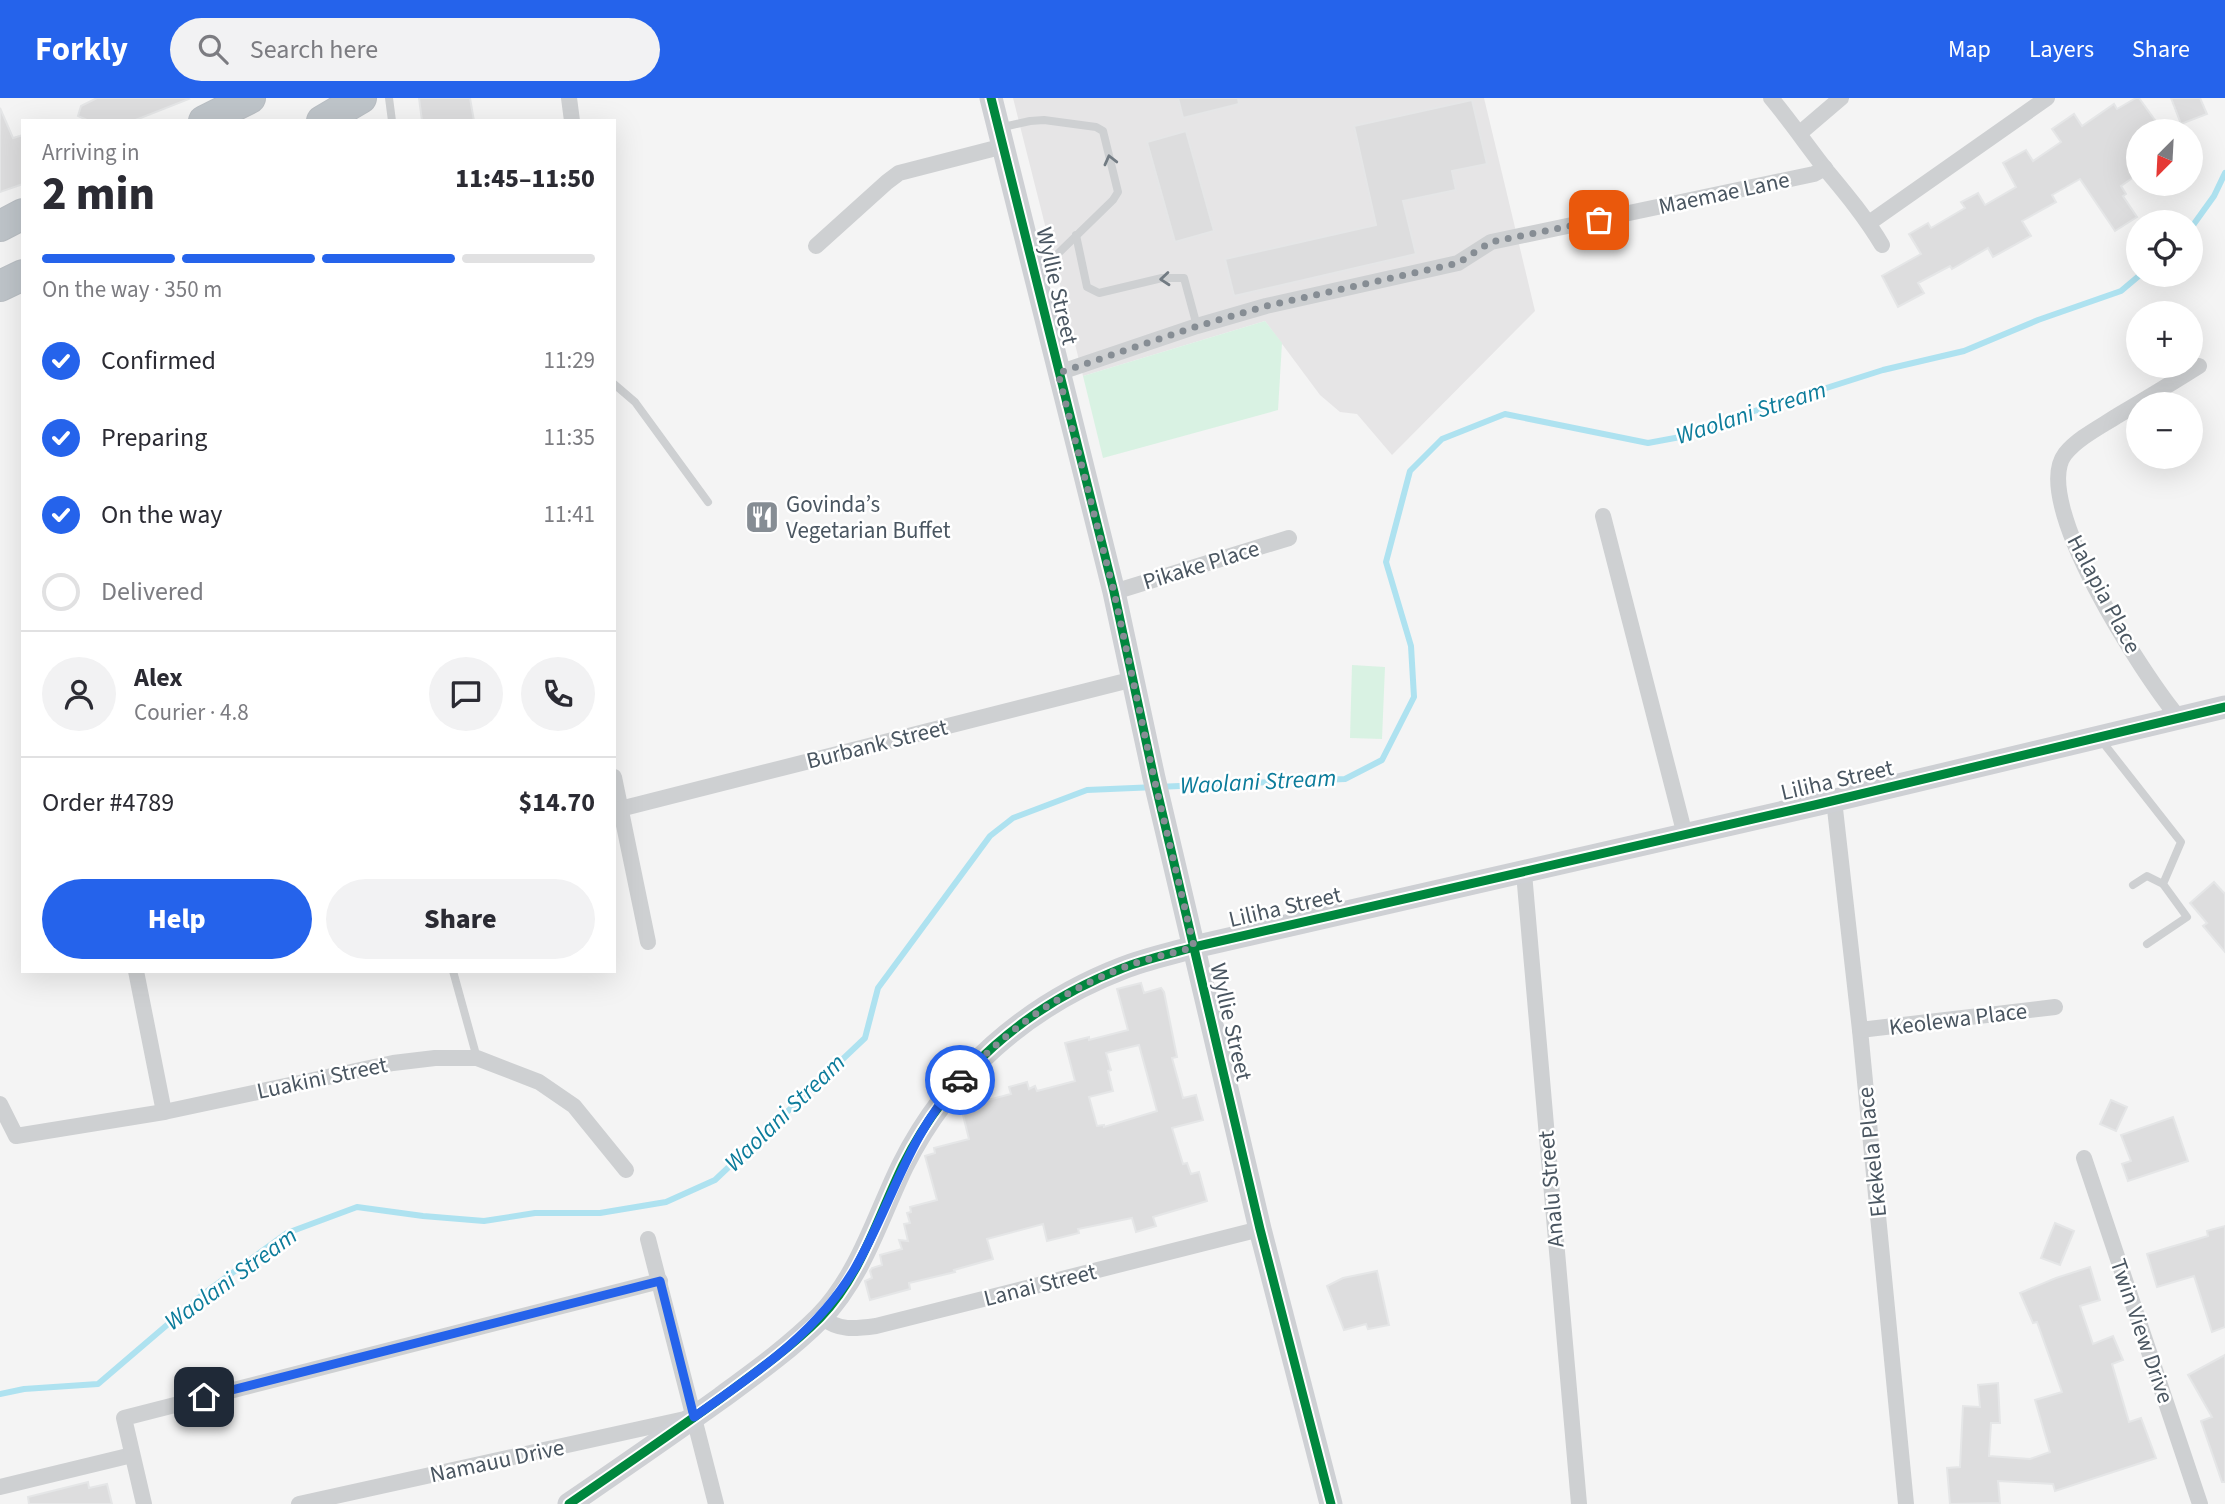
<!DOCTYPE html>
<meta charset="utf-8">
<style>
body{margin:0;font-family:"Source Sans 3",sans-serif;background:#f2f2f3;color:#2b2b33;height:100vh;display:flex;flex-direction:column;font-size:26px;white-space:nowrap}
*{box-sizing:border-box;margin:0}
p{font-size:23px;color:#7c7c81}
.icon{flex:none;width:38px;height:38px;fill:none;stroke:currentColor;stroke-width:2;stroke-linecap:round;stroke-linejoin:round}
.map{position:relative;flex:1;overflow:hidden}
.drawer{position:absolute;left:21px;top:21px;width:595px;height:854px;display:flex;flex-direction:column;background:#fff;border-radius:0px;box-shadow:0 7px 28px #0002}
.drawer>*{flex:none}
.needle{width:46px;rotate:204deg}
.tools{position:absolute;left:2126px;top:21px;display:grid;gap:14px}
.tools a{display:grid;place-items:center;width:77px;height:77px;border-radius:50%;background:#fff;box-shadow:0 7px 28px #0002;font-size:35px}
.pin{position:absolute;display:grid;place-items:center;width:60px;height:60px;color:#fff;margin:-30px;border-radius:14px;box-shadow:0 4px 10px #0006}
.courier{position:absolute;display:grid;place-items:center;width:70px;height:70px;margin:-35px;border:5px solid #2563eb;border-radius:50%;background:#fff;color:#222;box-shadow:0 2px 9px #0007}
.headline em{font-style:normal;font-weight:800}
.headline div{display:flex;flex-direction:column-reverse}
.headline{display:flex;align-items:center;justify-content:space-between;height:119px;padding:0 21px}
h1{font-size:46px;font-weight:800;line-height:52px}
.bar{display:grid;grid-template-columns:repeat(4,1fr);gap:10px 7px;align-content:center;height:84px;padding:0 21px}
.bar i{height:9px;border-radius:5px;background:#e1e1e2}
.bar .active{background:#2563eb}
.bar p{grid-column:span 4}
.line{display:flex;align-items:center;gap:18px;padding:0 21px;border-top:2px solid #e1e1e2}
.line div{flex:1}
.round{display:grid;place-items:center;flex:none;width:74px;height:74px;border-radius:37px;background:#f2f2f3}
ol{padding:0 21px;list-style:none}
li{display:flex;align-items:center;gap:21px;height:77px}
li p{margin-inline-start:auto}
li .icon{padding:7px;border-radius:50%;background:#2563eb;color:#fff;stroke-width:4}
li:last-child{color:#7c7c81}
li i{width:38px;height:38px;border:4px solid #e1e1e2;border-radius:50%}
.primary-button{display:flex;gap:14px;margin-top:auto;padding:14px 21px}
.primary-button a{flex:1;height:80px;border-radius:42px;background:#2563eb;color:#fff;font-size:28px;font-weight:800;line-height:80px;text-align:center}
.primary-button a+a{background:#f2f2f3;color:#2b2b33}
header{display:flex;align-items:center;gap:42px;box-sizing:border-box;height:98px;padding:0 35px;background:#2563eb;color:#fff}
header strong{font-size:33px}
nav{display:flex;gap:38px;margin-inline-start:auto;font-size:24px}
.search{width:490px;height:63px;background:#f2f2f3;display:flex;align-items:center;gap:18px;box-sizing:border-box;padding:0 24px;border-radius:38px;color:#7c7c81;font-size:26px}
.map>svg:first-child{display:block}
</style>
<header>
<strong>Forkly</strong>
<div class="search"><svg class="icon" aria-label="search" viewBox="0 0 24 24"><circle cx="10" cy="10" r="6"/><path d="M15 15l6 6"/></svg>Search here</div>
<nav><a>Map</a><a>Layers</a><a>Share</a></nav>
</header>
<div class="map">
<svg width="2225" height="1406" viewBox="0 0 2225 1406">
<rect width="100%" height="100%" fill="#f4f4f4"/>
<path fill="#e6e5e6" d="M1013,0H1484L1535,213L1392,357L1357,316L1340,314L1320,297L1265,223L1083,278Z"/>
<g fill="#d9f2e3">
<path d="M1265,223L1282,245L1278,312L1103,360L1083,278Z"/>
<path d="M1352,567L1385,569L1382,641L1350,640Z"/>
</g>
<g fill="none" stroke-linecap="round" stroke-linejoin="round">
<g stroke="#aee2f0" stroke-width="6">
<path d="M2191,130L2214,98L2225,75"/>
<path d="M0,1296L24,1291L98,1286L202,1197L287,1135L357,1109L423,1118L484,1123L535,1115H600L666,1104L715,1082L865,940L878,890L990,738L1013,720L1087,692L1345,681L1382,662L1414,599L1411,548L1386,464L1410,373L1442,341L1505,316L1648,345L1691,337L1748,315L1883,272L1964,253L2038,222L2121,193L2140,177"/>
</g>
</g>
<g fill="#ddddde" stroke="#e5e6e7" stroke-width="2" fill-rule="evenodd">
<path d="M97,0H188L189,1L133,23H89L78,18L81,8Z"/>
<path d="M419,0H470L474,23H422Z"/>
<path d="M1178,0H1238L1239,6L1183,20Z"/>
<path d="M2136,0H2139L2157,25L2144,33H2138V76L2121,88L2126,96L2123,98L2137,119L2115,133L2080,81L2052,97L2056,104L2022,123L2031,138L1993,159L1988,150L1952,171L1950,168L1918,185L1924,195L1898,209L1882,178L1921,156L1909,136L1928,125L1931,130L1965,110L1961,104L1978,95L1985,107L2016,89L2003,65L2026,52L2033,63L2061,44L2052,31L2074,16L2082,28L2114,6L2117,11Z"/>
<path d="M2171,0H2200L2207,16L2181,26Z"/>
<path d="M1472,2L1487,66L1452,73L1456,92L1403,103L1416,156L1234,198L1225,161L1376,127L1354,28Z"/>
<path d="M0,10L13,40L23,37V86L0,94Z"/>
<path d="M1186,33L1214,133L1175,144L1147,44Z"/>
<path d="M2214,784L2225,796V854L2203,828L2207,825L2190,805Z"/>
<path d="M1141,885L1144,895L1161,890L1164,894L1177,959L1172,960L1183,1000L1196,997L1203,1022L1172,1030L1183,1066L1187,1065L1191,1076L1199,1074L1207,1103L1153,1119L1156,1128L1136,1134L1132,1120L1078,1131L1079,1135L1047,1143L1043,1126L987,1141L993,1161L954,1172L955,1174L909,1185L910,1191L870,1202L865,1183L872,1180L870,1173L872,1170L882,1167L880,1157L902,1151L899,1142L908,1143L904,1126L910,1125L907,1115L911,1114L910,1109L937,1102L925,1058L935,1055L934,1050L969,1041L961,1009L1011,996L1009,989L1027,984L1029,991L1035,988L1037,993L1075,983L1065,945L1089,939V942L1128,932L1117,891ZM1139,947L1157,1013L1104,1029V1027L1097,1028L1089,999L1113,993L1108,973L1111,972L1106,955Z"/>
<path d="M2111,1002L2127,1009L2116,1033L2100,1026Z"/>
<path d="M2173,1019L2188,1063L2128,1083L2122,1066L2131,1063L2121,1037Z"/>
<path d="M2055,1125L2074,1133L2060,1167L2041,1160Z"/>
<path d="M2225,1128V1229L2212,1234L2194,1178L2157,1189L2147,1156L2208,1138L2207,1133Z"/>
<path d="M2090,1169L2100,1202L2080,1208L2093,1246L2113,1238L2123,1262L2112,1266L2129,1324L2141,1320L2156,1360L2055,1393L2053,1386L1998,1383L2000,1405L1950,1406L1947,1370L1960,1369L1963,1308L1980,1309L1978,1287L1998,1285L2000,1325H1991L1989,1358L2030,1361L2050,1354L2035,1302L2062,1294L2037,1224L2033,1225L2020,1195L2056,1180Z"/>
<path d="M1377,1173L1389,1227L1368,1231L1366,1226L1344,1232L1327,1188L1343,1180Z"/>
<path d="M2225,1257V1384H2222L2201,1323L2212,1319L2188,1277Z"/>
<path d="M88,1384L89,1390L107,1386L112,1406H29L28,1399Z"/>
</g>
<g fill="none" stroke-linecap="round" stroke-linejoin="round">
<g stroke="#b9bec3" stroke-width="32">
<g id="highway">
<path d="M204,23L250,0"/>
<path d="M322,23L361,0"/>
<path d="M0,128L23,116"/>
<path d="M0,188L23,177"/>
</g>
</g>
<g stroke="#ced0d2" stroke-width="8">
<path d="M389,0L392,23"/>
<path d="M999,30L1030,23L1044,22L1096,29L1103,33L1118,94L1113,102L1037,176"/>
<path d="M1076,137L1087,189L1099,195L1162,180H1184L1197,228"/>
<path d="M614,286L635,304L708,404"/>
<path d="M2101,642L2181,744L2163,786L2187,819L2147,846"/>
<path d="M2133,787L2147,778L2163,786"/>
<path d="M453,873L477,960"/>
</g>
<g stroke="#ced0d2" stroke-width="16">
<path d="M569,0L572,23"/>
<path d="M1771,0C1791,24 1808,49 1827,73C1847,97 1866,120 1882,147"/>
<path d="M1800,35L1841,0"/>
<path d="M1869,125L2047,0"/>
<path d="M816,148L887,84L899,75L1004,48"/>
<path d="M1058,275L1197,228L1266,208L1458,165L1491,144L1814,76L1825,70"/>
<path d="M1603,418L1685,737"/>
<path d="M1114,494L1289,440"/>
<path d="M2179,620C2145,580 2029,403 2065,356C2078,340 2100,329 2117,318C2144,302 2172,285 2199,268"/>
<path d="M614,679L648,844"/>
<path d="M1834,702L1860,932L1906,1406"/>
<path d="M620,711L1134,581"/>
<path d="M1524,775L1579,1406"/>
<path d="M136,873L164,1014"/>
<path d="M1860,932L2055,909"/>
<path d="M0,1006L16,1038L164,1014L393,965L435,960H477L539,984L574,1008L626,1072"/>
<path d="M2084,1060L2200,1406"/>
<path d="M648,1141L716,1406"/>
<path d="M821,1219C839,1233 854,1231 876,1228L1260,1131"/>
<path d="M0,1389L132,1357"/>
<path d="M144,1406L124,1320L660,1183"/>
<path d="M299,1406L685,1321"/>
</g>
<g stroke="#ced0d4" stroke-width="23">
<path d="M991,0L1114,494L1154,680L1260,1131L1331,1406"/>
<path d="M569,1406C620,1371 671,1336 721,1300C755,1275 790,1250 820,1220C861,1178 878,1118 903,1067C949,975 1027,907 1123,870C1145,861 1170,856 1194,849L1819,706L2225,609"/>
</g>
<use href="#highway" stroke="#bec4c9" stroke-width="30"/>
<g stroke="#fff" stroke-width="13">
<g id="cycleway">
<path d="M991,0L1114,494L1154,680L1260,1131L1331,1406"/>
<path d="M569,1406C620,1371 671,1336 721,1300C755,1275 790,1250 820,1220C861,1178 878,1118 903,1067C949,975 1027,907 1123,870C1145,861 1170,856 1194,849L1819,706L2225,609"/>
</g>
</g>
<use href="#cycleway" stroke="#00873e" stroke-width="9"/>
</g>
<defs><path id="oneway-chevron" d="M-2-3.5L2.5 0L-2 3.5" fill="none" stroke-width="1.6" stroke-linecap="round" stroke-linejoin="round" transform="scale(1.75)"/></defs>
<g stroke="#727b83">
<use href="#oneway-chevron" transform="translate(1110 62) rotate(-104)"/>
<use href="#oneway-chevron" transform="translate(1165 181) rotate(175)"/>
</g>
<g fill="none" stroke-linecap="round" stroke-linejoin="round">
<path stroke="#868d94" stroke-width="7" stroke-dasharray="0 12.6" d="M960,982C1008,931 1057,896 1122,870C1145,861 1170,856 1194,849L1154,680L1114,494L1058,275L1198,228L1266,208L1458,165L1491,144L1599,122"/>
<path stroke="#2563eb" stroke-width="9" d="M204,1299L660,1183L694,1319C754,1276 815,1237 854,1172C891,1109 908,1036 960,982"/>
</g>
<defs>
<g id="restaurant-square" transform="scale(1.75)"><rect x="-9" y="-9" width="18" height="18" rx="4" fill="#868d94" stroke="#fff"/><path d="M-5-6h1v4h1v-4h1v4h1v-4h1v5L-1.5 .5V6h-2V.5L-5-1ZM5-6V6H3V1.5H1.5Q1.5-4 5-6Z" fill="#fff"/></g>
</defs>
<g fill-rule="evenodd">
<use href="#restaurant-square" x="762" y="419"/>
</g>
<g text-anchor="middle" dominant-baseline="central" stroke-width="5" stroke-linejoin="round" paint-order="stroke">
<g font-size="23" fill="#4a5661" stroke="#fff">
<text transform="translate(1724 95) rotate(-12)">Maemae Lane</text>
<text transform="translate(1057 188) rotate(77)">Wyllie Street</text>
<text transform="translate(1201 467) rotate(-17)">Pikake Place</text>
<text transform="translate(2104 496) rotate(62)">Halapia Place</text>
<text transform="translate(877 646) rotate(-14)">Burbank Street</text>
<text transform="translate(1837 682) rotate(-13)">Liliha Street</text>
<text transform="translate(1285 809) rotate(-13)">Liliha Street</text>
<text transform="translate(1958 921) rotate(-7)">Keolewa Place</text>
<text transform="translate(1231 924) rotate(77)">Wyllie Street</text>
<text transform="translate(322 980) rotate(-12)">Luakini Street</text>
<text transform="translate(1872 1054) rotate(-96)">Ekekela Place</text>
<text transform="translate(1551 1091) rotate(-95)">Analu Street</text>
<text transform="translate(1040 1187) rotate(-14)">Lanai Street</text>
<text transform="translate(2142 1233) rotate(71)">Twin View Drive</text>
<text transform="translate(497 1363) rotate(-12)">Namauu Drive</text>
</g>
<g font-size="23" fill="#4a5661" stroke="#fff" text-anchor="start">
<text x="786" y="406">Govinda’s<tspan x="786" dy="26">Vegetarian Buffet</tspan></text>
</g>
<g font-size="24" font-style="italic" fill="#0c7c9b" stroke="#fff">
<text transform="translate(1751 315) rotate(-18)">Waolani Stream</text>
<text transform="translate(1258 684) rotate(-3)">Waolani Stream</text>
<text transform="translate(785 1015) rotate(-44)">Waolani Stream</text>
<text transform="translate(231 1181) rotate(-36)">Waolani Stream</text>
</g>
</g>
</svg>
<div class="tools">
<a><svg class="needle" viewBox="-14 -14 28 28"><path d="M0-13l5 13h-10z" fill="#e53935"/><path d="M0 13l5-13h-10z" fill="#7c7c81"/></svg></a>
<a><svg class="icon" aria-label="locate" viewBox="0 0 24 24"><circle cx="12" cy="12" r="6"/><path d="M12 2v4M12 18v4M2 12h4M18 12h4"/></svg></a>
<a>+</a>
<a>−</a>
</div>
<div class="pin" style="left:1599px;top:122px;background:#ea580c"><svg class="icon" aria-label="bag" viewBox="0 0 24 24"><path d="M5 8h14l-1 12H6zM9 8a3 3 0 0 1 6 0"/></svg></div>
<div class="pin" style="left:204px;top:1299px;background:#1f2937"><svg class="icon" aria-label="home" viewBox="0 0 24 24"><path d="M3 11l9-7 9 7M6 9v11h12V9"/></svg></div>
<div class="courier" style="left:960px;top:982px"><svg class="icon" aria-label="car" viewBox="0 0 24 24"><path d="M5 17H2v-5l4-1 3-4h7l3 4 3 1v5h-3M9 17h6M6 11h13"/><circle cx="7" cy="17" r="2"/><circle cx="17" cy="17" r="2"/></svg></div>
<section class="drawer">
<div class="headline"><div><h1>2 min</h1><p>Arriving in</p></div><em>11:45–11:50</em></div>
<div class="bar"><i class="active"></i><i class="active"></i><i class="active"></i><i></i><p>On the way · 350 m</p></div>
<ol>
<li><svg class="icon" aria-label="check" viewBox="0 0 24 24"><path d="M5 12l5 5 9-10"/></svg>Confirmed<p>11:29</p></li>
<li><svg class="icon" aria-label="check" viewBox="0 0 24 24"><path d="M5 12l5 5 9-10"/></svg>Preparing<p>11:35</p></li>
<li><svg class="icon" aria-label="check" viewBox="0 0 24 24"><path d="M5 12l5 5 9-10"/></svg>On the way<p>11:41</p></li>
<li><i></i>Delivered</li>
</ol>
<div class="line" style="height:126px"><a class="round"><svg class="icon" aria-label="person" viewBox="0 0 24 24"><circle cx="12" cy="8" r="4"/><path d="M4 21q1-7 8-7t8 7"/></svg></a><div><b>Alex</b><p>Courier · 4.8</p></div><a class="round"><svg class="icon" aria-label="chat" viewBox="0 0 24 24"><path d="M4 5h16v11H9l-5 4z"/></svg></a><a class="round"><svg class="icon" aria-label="phone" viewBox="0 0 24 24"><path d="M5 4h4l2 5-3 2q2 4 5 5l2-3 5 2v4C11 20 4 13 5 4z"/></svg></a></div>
<div class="line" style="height:91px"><div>Order #4789</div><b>$14.70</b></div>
<div class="primary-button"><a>Help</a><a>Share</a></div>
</section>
</div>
